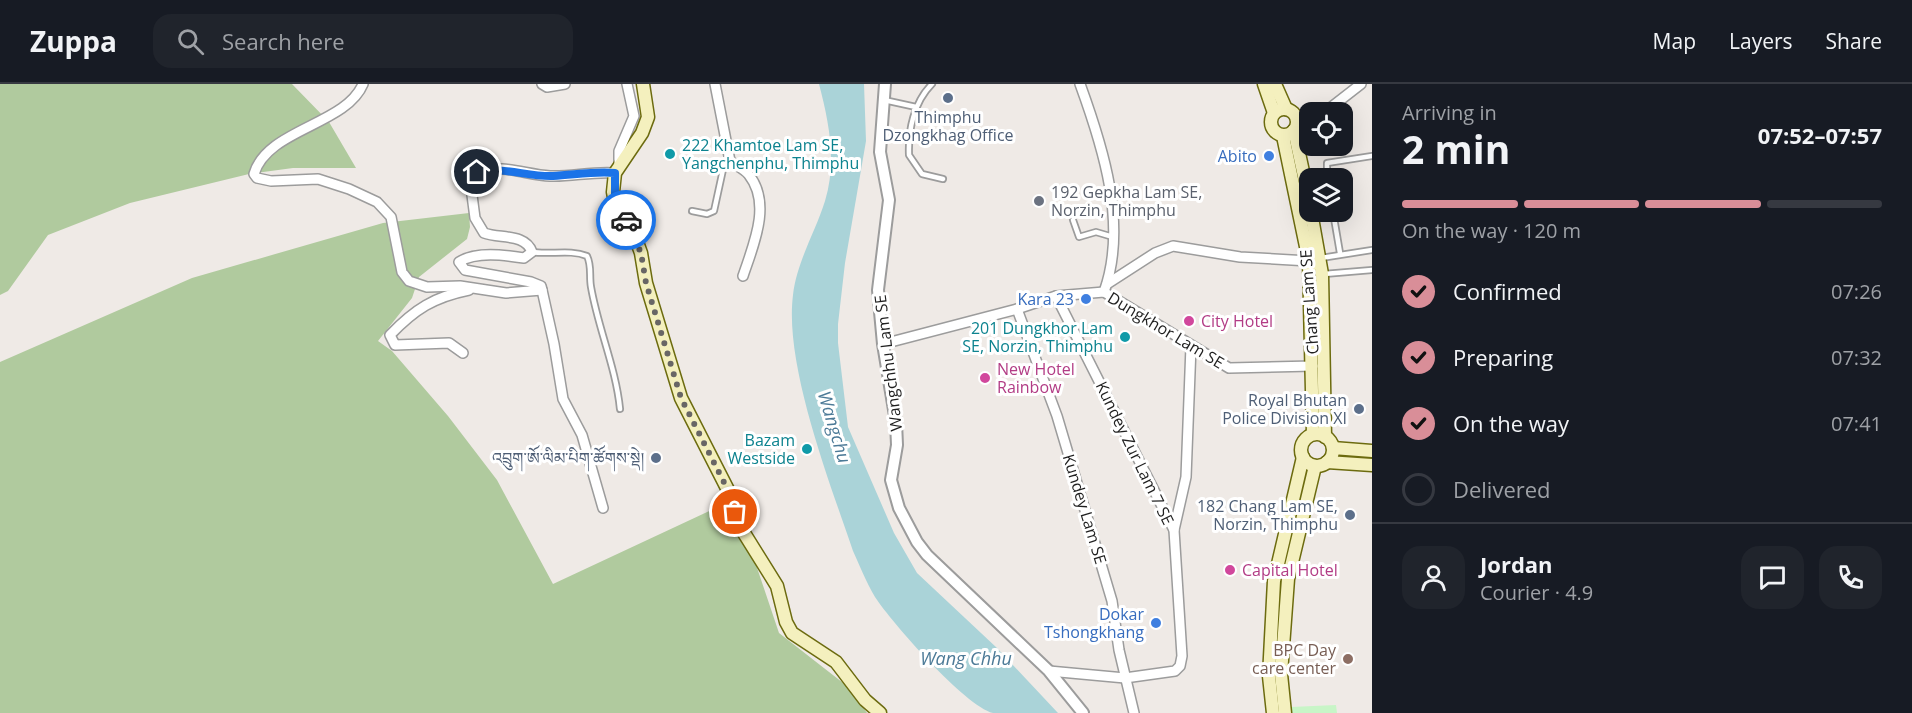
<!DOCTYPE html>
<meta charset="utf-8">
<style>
body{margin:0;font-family:"Open Sans","Noto Serif Tibetan",sans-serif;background:#20242c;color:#f1f3f6;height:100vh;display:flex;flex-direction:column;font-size:22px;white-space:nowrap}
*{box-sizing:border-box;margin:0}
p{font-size:20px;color:#9ea1a6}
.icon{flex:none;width:33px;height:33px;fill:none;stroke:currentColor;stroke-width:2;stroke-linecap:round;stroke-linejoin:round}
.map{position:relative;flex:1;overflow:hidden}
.panel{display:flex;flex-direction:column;background:#171b24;width:540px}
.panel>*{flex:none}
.tools{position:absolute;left:1299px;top:18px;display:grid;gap:12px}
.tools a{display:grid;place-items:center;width:54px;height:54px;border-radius:12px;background:#171b24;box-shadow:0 6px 24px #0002;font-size:30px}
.pin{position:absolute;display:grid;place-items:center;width:51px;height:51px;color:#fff;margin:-26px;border:3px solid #fff;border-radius:50%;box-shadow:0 2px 6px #0007}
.courier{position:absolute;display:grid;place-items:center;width:60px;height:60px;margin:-30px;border:4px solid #1a73e8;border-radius:50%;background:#fff;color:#222;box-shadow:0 2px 8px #0007}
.head em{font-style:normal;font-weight:700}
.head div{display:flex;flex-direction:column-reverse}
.head{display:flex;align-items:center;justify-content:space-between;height:102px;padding:0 30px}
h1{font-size:39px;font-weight:700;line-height:45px}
.bar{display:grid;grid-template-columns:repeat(4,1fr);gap:9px 6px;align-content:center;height:72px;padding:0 30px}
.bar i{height:8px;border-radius:4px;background:#363941}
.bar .selected{background:#d98e98}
.bar p{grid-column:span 4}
.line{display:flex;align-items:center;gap:15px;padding:0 30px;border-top:2px solid #363941}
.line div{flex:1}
.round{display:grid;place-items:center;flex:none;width:63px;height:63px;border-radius:18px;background:#20242c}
ol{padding:0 30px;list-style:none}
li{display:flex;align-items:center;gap:18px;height:66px}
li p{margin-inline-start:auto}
li .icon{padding:6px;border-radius:50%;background:#d98e98;color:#111;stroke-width:4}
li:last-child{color:#9ea1a6}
li i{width:33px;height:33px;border:3px solid #363941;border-radius:50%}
header{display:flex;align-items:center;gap:36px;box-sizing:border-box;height:84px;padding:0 30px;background:#171b24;border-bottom:2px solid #363941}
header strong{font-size:28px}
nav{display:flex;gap:33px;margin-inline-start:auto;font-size:21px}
.search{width:420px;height:54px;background:#20242c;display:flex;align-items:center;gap:15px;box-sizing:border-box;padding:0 21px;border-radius:18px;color:#9ea1a6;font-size:22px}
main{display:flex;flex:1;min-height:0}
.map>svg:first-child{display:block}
</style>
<header>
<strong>Zuppa</strong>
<div class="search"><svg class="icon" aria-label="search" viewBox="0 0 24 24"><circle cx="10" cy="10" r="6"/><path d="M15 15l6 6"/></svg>Search here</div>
<nav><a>Map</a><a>Layers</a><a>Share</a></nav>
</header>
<main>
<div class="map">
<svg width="1372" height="629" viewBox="0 0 1372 629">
<rect width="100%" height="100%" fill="#efeae6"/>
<g fill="#b0ca9e">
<path d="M0,0H292L329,38L356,84H293L249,90L130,119L48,151L8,207L0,211Z"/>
<path d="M469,129L470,143L467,155L419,193L412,214L378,257L392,267L448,332L497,396L553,500L720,422L751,466L779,549L847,602L867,629H0V278L192,194L383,139Z"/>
</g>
<path fill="#c8f5c7" d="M1336,621L1337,629H1292L1291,623Z"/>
<path fill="#aad3d8" d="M819,0H864L866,57L845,179L838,240V259L848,343L894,449L917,489L997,564L1058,629C1040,629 1010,629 993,629C965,622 892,539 875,513C866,498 860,482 853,467C830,399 784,281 793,211C797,177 815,149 825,117C837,78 829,38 819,0Z"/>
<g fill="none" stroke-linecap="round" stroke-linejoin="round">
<g stroke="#9c9c9c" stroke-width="8">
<g id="service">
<path d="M932,0C914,18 908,46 909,71L922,90L943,95"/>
<path d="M884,16L916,23"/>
<path d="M1327,94V79L1372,72"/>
<path d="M692,127L707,130L714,127L724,81L730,77"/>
<path d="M1333,128L1340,169"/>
<path d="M1073,136L1079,153L1096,148L1113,153"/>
<path d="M532,168C550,171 570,165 587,172C592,182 589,192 591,203C598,244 616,284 620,325"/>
<path d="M1321,174L1372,166"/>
<path d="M1324,190L1372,186"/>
</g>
</g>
<g stroke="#9c9c9c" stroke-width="12">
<g id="minor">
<path d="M363,0C346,41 267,45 254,90L257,94L271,97L318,95L349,105L377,118L391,133L402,188L409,197L427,203L460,202L506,209L542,206L541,202L531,198L465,186L459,178C476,167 504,171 524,174L532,168C525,149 500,155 484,149L475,134L470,96C473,93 475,88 480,87C501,80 528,91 550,92C571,93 593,87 615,89"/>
<path d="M542,0L547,3L565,0"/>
<path d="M715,0L730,77C735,81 745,85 749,91C772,120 753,162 743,192"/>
<path d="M1080,0C1103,63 1128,141 1104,208"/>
<path d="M1325,28L1361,0"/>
<path d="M1297,36L1310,35"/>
<path d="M619,83V67L634,32L627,0"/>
<path d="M1107,200L1155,169L1173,162L1240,173L1309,177"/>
<path d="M542,206L554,260L563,315L582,351L603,424"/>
<path d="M1017,225L1057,332L1112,517L1119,566L1134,629"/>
<path d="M883,260L1017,225L1056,212L1104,208L1229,284L1313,282"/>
<path d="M463,269L449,259L395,261L390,251C415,225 434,213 469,206"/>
<path d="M1174,446L1186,393L1191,262"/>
<path d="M1049,587L1125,594L1175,587L1180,582L1182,572L1174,446L1056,212"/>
</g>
</g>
<g stroke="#9c9c9c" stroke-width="14">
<path id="tertiary" d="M885,0L880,68L889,116L878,206L883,260L896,338L897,361L891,396L899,424L917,458L927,471L1049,587L1083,629"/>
</g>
<g stroke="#6c6b0f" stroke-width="15">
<g id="secondary">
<path d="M643,0L648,33L642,49L615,89L613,108L615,118L633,147L641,169L646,199L681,314L730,410L739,441L777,502L786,538L792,549L836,578L865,616L880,629"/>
<path d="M1264,0L1274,29"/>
<path d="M1275,0L1286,25"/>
<circle cx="1284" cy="38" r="13"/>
<path d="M1294,46L1310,120"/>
<path d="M1283,52L1309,177L1313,350"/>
<path d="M1311,128L1322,190L1325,353"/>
<circle cx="1317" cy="366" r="16"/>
<path d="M1333,364L1372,367"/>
<path d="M1327,378L1372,381"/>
<path d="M1273,629L1269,592L1274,497L1303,373"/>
<path d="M1285,629L1281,590L1288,495L1315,382"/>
</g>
</g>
<use href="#service" stroke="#fff" stroke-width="4.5"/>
<use href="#minor" stroke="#fff" stroke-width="9"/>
<use href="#tertiary" stroke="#fff" stroke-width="10"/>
<use href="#secondary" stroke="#f4f0be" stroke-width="12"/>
</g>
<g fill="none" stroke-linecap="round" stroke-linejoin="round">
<path stroke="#686665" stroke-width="6" stroke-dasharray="0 10.8" d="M626,136L641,169L646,199L681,314L730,410L735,428"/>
<path stroke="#1a73e8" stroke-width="8" d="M477,88C503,82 527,93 553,92C574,91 594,87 615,89V118L626,136"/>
</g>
<g fill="#5c6f8a" stroke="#fff" stroke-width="2">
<circle cx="948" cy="14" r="6"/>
<circle cx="1359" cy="325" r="6"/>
<circle cx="656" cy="374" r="6"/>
<circle cx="1350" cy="431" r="6"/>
</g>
<g fill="#0f9aa8" stroke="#fff" stroke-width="2">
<circle cx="670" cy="70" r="6"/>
<circle cx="1125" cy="253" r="6"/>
<circle cx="807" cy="365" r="6"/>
</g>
<g fill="#3f7fe0" stroke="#fff" stroke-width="2">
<circle cx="1269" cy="72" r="6"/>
<circle cx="1086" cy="215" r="6"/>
<circle cx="1156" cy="539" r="6"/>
</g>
<circle fill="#6b7280" stroke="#fff" stroke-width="2" cx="1039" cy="117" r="6"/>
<g fill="#d1479c" stroke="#fff" stroke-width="2">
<circle cx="1189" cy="237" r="6"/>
<circle cx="985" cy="294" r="6"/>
<circle cx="1230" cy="486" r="6"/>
</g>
<circle fill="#8d6e63" stroke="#fff" stroke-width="2" cx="1348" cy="575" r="6"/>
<g text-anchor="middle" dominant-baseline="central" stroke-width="6" stroke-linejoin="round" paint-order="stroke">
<g font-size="16" fill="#4e5e75" stroke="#fff" text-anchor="end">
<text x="948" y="33" text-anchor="middle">Thimphu<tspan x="948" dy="18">Dzongkhag Office</tspan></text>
<text x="1347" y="316">Royal Bhutan<tspan x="1347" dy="18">Police Division XI</tspan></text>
<text x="644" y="374">འབྲུག་ཨོ་ལིམ་པིག་ཚོགས་སྡེ།</text>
<text x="1338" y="422">182 Chang Lam SE,<tspan x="1338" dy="18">Norzin, Thimphu</tspan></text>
</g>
<g font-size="16" fill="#0d838f" stroke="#fff" text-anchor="end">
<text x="682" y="61" text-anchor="start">222 Khamtoe Lam SE,<tspan x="682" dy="18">Yangchenphu, Thimphu</tspan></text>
<text x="1113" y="244">201 Dungkhor Lam<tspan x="1113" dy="18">SE, Norzin, Thimphu</tspan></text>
<text x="795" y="356">Bazam<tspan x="795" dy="18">Westside</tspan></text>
</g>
<g font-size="16" fill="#366cbe" stroke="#fff" text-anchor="end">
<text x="1257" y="72">Abito</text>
<text x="1074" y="215">Kara 23</text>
<text x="1144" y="530">Dokar<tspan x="1144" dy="18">Tshongkhang</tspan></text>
</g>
<g font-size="16" fill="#5b616d" stroke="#fff" text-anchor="start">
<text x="1051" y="108">192 Gepkha Lam SE,<tspan x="1051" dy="18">Norzin, Thimphu</tspan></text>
</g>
<g font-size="16" fill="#1f1f1f" stroke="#fff">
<text transform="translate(1309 218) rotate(-94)">Chang Lam SE</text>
<text transform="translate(1166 246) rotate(31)">Dungkhor Lam SE</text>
<text transform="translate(888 279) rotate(-97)">Wangchhu Lam SE</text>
<text transform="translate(1135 369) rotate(64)">Kundey Zur Lam 7 SE</text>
<text transform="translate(1085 425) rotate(73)">Kundey Lam SE</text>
</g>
<g font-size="16" fill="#b23c85" stroke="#fff" text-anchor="start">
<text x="1201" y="237">City Hotel</text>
<text x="997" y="285">New Hotel<tspan x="997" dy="18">Rainbow</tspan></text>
<text x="1242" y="486">Capital Hotel</text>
</g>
<g font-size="16" fill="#785e54" stroke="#fff" text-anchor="end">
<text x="1336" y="566">BPC Day<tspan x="1336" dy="18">care center</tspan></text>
</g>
<g font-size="18" font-style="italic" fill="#4c7a97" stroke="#fff">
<text transform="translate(835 343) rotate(73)">Wangchu</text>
<text x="966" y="574">Wang Chhu</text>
</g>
</g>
</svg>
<div class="tools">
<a><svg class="icon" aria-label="locate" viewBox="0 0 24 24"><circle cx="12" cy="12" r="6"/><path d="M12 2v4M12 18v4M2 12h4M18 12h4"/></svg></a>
<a><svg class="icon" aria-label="layers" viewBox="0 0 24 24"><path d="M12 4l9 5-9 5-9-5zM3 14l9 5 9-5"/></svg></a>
</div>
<div class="pin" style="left:735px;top:428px;background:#ea580c"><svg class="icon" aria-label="bag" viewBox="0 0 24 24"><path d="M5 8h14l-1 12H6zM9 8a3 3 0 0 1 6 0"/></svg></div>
<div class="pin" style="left:477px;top:88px;background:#1f2937"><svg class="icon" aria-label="home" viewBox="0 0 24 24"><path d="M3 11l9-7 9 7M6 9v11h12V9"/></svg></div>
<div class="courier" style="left:626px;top:136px"><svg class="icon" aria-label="car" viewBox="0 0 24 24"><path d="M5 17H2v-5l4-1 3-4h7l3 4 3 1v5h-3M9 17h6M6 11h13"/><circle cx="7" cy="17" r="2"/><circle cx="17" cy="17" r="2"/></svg></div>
</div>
<section class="panel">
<div class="head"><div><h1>2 min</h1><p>Arriving in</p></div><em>07:52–07:57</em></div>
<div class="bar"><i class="selected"></i><i class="selected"></i><i class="selected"></i><i></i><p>On the way · 120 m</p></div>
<ol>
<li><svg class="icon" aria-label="check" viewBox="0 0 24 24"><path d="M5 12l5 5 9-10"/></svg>Confirmed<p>07:26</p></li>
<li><svg class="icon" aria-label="check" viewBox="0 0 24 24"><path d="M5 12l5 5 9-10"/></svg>Preparing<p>07:32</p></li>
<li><svg class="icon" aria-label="check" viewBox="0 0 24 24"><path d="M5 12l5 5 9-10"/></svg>On the way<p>07:41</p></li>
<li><i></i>Delivered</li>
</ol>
<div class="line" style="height:108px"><a class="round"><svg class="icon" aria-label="person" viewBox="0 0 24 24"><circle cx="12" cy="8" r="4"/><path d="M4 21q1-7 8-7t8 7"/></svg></a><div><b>Jordan</b><p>Courier · 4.9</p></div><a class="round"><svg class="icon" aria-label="chat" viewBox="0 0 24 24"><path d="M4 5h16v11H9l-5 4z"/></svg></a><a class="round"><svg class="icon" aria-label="phone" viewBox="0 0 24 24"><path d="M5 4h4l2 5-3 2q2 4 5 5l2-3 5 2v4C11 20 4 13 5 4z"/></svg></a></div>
</section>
</main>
